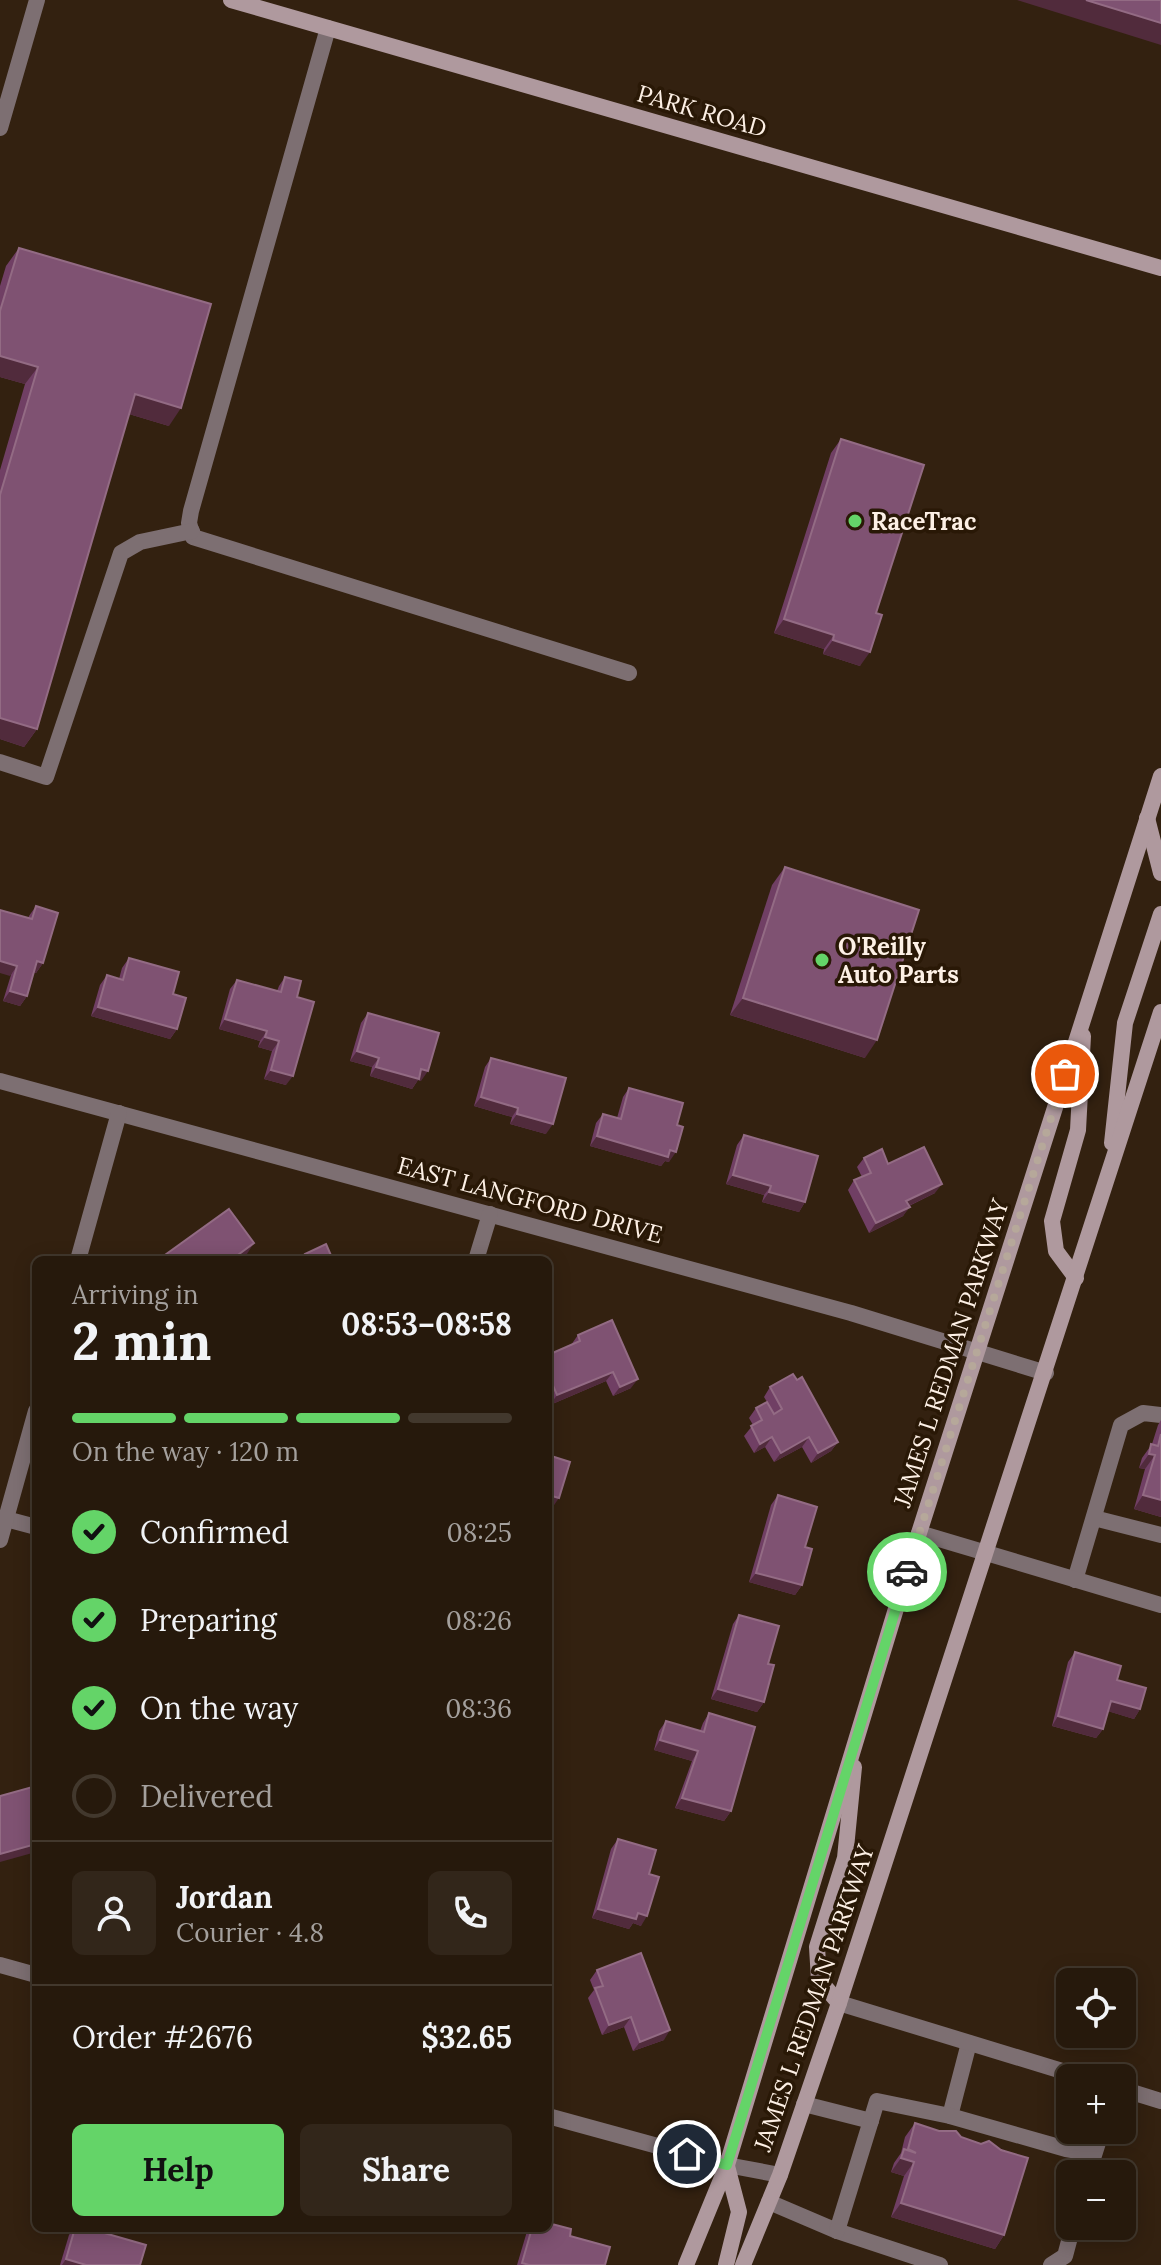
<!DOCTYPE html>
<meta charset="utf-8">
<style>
body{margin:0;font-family:Lora,serif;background:#32261a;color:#f1f3f6;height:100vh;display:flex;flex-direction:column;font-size:30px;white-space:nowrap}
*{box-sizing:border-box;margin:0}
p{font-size:26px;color:#a4a09d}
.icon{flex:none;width:44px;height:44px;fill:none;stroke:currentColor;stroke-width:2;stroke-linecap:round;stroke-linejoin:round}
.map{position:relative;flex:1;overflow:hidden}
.sheet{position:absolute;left:32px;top:1256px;width:520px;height:976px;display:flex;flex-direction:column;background:#26190c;border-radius:12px;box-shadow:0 4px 20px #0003,0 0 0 2px #42382d}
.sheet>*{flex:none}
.buttons{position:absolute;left:1056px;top:1968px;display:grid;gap:16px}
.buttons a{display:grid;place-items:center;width:80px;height:80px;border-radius:12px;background:#26190c;box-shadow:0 4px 20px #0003,0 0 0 2px #42382d;font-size:40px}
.pin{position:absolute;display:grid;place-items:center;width:68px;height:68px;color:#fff;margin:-34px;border:4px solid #fff;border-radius:50%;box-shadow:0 2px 8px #0007}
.courier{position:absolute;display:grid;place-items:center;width:80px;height:80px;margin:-40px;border:6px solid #64d468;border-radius:50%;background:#fff;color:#222;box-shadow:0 2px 10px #0007}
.overview em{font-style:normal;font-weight:700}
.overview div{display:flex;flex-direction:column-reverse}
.overview{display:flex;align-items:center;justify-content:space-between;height:136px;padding:0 40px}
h1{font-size:52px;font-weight:700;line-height:60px}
.bar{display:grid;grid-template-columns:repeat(4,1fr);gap:12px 8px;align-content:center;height:96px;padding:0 40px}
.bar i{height:10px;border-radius:6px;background:#42382d}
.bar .selected{background:#64d468}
.bar p{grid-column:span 4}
.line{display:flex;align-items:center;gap:20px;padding:0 40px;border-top:2px solid #42382d}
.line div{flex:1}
.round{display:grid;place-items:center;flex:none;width:84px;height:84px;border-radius:12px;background:#32261a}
ol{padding:0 40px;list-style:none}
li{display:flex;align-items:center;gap:24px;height:88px}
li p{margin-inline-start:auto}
li .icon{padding:8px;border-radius:50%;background:#64d468;color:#111;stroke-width:4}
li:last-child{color:#a4a09d}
li i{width:44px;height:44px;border:4px solid #42382d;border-radius:50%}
.cta{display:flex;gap:16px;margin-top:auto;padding:16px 40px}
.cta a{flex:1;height:92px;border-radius:12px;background:#64d468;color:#111;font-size:32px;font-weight:700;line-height:92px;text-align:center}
.cta a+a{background:#32261a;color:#f1f3f6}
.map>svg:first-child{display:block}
</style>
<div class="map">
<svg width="1161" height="2265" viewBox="0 0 1161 2265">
<rect width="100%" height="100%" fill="#332110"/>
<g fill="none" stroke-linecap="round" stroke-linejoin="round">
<g stroke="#7d6f72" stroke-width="16">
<path d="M328,28L191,511L189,523L193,537L629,673"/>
<path d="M0,128L37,0"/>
<path d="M0,762L46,777L121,553L140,542L192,531"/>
<path d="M1094,1518L1161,1535"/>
<path d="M1075,1580L1121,1425L1143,1413L1161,1415"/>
<path d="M804,2104L871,2121"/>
<path d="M950,2116L969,2043"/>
<path d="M1088,2174L1102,2130"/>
<path d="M769,2202L837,2231L940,2265"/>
<path d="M837,2231L877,2101L950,2116L1066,2149L1084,2152L1095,2149"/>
<path d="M1051,2265L1065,2256L1073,2226"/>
</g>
<g stroke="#7d6f72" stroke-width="16">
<path d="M0,1081L851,1313L1046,1373"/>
<path d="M78,1260L119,1113"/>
<path d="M476,1260L490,1214"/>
<path d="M6,1519L36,1527"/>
<path d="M919,1533L1161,1605"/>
<path d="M0,1540L36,1411"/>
<path d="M0,1965L36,1975"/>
<path d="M839,2003L1085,2078"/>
<path d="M1122,2089L1161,2101"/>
<path d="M548,2116L727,2165L780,2175"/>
</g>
<g stroke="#af999e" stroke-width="16">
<path d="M231,0L1161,268"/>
<path d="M1147,818L1161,873"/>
<path d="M1112,1143L1125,1023L1161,914"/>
<path d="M1076,1278L1056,1251L1052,1221L1078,1130L1083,1036"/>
<path d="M839,2003L819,1980L817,1947L845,1858L854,1767"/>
<path d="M686,2265L727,2165L919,1533L1161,776"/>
<path d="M726,2265L739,2212L727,2166"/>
<path d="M743,2265L780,2175L839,2003L1161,1012"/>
</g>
</g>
<g fill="#703f64">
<path d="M19,248L169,426L129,414L37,729L24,747L0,739V470L25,384L0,377V286L6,266Z"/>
<path d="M841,439L876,613L860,666L823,654L824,649L774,633L831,453Z"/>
<path d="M785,867L865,1058L730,1015L772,885Z"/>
<path d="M36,906L43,963L36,973L34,972L27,996L20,1006L3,1001L29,916Z"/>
<path d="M129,958L173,994L177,1029L170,1039L91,1016L100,985L107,975L119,979L122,968Z"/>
<path d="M285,977L297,997L286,1085L264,1079L272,1051L258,1047L260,1041L219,1029L230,989L237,980L277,991L279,986Z"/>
<path d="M368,1013L421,1081L418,1080L412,1089L370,1076L372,1067L350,1061L361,1023Z"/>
<path d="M491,1058L546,1134L510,1124L512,1117L474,1106L485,1067Z"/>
<path d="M629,1088L677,1125L669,1162L665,1161L661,1166L590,1146L596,1123L603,1114L617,1118L623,1097Z"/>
<path d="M744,1135L805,1202L799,1212L762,1202L764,1195L726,1184L737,1145Z"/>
<path d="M864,1158L888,1164L935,1193L909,1206L903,1216L869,1233L848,1190L854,1180L862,1177L857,1167Z"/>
<path d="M578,1335L631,1388L613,1396L606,1381L550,1405L548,1400V1355L571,1345Z"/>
<path d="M770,1387L838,1442L831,1451L811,1463L802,1447L774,1462L765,1447L754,1453L744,1436L753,1425L749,1418L756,1408L767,1402L764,1397Z"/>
<path d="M1161,1420V1517L1134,1509L1145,1469L1139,1468L1142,1458L1152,1444L1158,1425Z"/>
<path d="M778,1495L805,1547L802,1585L795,1595L749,1582L771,1505Z"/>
<path d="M739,1615L768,1664L764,1702L757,1712L711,1699L733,1624Z"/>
<path d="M1075,1652L1117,1680L1140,1709L1134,1719L1108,1711L1103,1729L1096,1738L1052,1726L1068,1662Z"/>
<path d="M36,1685V1701L30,1694Z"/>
<path d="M709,1713L731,1811L724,1821L675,1808L692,1761L654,1750L659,1731L666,1721L700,1731L703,1723Z"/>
<path d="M618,1839L649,1874L641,1926L633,1923L629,1929L592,1918L611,1849Z"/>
<path d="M597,1970L664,2040L633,2051L624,2027L602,2035L588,1998L594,1990L590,1980Z"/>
<path d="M915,2123L1004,2235L995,2249L891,2217L904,2176L891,2172L894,2163L901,2153L905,2137Z"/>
<path d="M74,2228H87L140,2265H60L69,2235Z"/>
<path d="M528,2228H548L570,2236L605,2265H517Z"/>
</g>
<g fill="#512b3c">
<path d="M1017,0H1086L1161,23V45Z"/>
<path d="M0,356L38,367L25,384L0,377Z"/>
<path d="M135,394L181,408L169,426L122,412Z"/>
<path d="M784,619L834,635L824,649L774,633Z"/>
<path d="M833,640L870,652L860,666L823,654Z"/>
<path d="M0,718L37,729L24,747L0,739Z"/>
<path d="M0,961L17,966L10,976L0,973Z"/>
<path d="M37,961L43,963L36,973L30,971Z"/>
<path d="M10,991L27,996L20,1006L3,1001Z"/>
<path d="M743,998L877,1040L865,1058L730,1015Z"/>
<path d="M98,1007L177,1029L170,1039L91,1016Z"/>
<path d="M225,1019L267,1031L260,1041L219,1029Z"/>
<path d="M265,1037L279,1041L272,1051L258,1047Z"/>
<path d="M357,1051L379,1058L372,1067L350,1061Z"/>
<path d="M376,1067L421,1069L428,1071L421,1081L418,1080L412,1089L370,1076Z"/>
<path d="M271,1070L293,1076L286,1085L264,1079Z"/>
<path d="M481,1097L518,1108L512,1117L474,1106Z"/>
<path d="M517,1114L553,1124L546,1134L510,1124Z"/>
<path d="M597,1136L676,1152L669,1162L665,1161L661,1166L590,1146Z"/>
<path d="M733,1175L771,1186L764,1195L726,1184Z"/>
<path d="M942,1184L935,1193L900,1210L906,1201Z"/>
<path d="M769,1192L805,1202L799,1212L762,1202Z"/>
<path d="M910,1207L903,1216L869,1233L876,1223Z"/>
<path d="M254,1243L245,1257L241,1260H231Z"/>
<path d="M613,1372L606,1381L550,1405L557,1395Z"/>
<path d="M638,1379L631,1388L613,1396L620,1387Z"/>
<path d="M772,1437L765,1447L754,1453L760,1444Z"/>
<path d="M809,1437L802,1447L774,1462L781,1453Z"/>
<path d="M838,1442L831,1451L811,1463L818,1453Z"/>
<path d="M1149,1454L1155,1455L1145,1469L1139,1468Z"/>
<path d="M548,1495L559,1498L552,1508L548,1507Z"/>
<path d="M1143,1495L1161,1500V1517L1134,1509Z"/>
<path d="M756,1573L802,1585L795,1595L749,1582Z"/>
<path d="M718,1689L764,1702L757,1712L711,1699Z"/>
<path d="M1111,1701L1140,1709L1134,1719L1104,1710Z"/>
<path d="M1058,1716L1103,1729L1096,1738L1052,1726Z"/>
<path d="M660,1740L698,1751L692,1761L654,1750Z"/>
<path d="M682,1798L731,1811L724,1821L675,1808Z"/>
<path d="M36,1844V1852L0,1862V1854Z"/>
<path d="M598,1909L638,1913L647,1916L641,1926L633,1923L629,1929L592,1918Z"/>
<path d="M631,2017L624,2027L602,2035L609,2025Z"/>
<path d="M670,2030L664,2040L633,2051L640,2042Z"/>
<path d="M901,2158L914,2162L904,2176L891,2172Z"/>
<path d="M901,2203L1004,2235L995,2249L891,2217Z"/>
<path d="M418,2228H435L432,2232Z"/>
<path d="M66,2259L86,2265H62Z"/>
</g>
<g fill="#7f5272" stroke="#936b84" stroke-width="2">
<path d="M1086,0H1161V23Z"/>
<path d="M19,248L211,304L181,408L135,394L37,729L0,718V495L38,367L0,356V311Z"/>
<path d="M841,439L924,465L876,613L882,615L870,652L833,640L834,635L784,619Z"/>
<path d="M785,867L919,910L877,1040L743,998Z"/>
<path d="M36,906L58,913L43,963L37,961L27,996L10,991L17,966L0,961V910L32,919Z"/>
<path d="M129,958L179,972L173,994L186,998L177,1029L98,1007L107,975L123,980Z"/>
<path d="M285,977L301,981L297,997L314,1002L293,1076L271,1070L279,1041L265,1037L267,1031L225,1019L237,980L281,992Z"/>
<path d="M368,1013L439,1033L428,1071L421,1069L419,1079L376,1067L379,1058L357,1051Z"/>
<path d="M491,1058L566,1078L553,1124L517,1114L518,1108L481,1097Z"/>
<path d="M629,1088L683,1103L677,1125L683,1127L676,1152L670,1150L668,1157L597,1136L603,1114L621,1119Z"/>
<path d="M744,1135L818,1156L805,1202L769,1192L771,1186L733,1175Z"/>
<path d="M924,1147L942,1184L906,1201L910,1207L876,1223L854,1180L871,1173L864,1158L882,1149L888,1164Z"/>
<path d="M229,1209L254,1243L231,1260H158Z"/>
<path d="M326,1244L333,1260H308L305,1254Z"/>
<path d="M612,1320L638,1379L620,1387L613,1372L557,1395L548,1374V1355L580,1341L578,1335Z"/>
<path d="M793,1374L797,1380L802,1377L838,1442L818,1453L809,1437L781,1453L772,1437L760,1444L751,1426L762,1420L756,1408L767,1402L774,1414L782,1409L770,1387Z"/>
<path d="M1161,1434V1500L1143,1495L1155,1455L1149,1454L1151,1444L1158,1446Z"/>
<path d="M548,1455L570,1462L559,1498L548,1495Z"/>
<path d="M778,1495L817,1507L805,1547L812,1549L802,1585L756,1573Z"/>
<path d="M739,1615L779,1626L768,1664L774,1665L764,1702L718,1689Z"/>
<path d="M1075,1652L1121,1666L1117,1680L1146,1688L1140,1709L1111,1701L1103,1729L1058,1716Z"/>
<path d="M709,1713L755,1727L731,1811L682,1798L698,1751L660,1740L666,1721L704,1732Z"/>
<path d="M36,1786V1844L0,1854V1796Z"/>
<path d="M618,1839L656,1850L649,1874L659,1877L647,1916L638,1913L636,1919L598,1909Z"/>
<path d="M641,1953L670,2030L640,2042L631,2017L609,2025L595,1988L603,1986L597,1970Z"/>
<path d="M915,2123L939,2131H956L961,2137L981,2144L989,2141L1001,2150L1028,2158L1004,2235L901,2203L914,2162L901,2158L904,2149L916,2153L908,2149Z"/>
<path d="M548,2223L571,2229L570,2236L610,2247L605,2265H529L522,2263L532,2228H548Z"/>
<path d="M75,2228H87L146,2245L140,2265H86L66,2259Z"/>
</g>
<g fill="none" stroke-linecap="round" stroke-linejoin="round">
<path stroke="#b6a89a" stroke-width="8" stroke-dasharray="0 14.4" d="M907,1572L1065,1074"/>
<path stroke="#64d468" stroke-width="10" d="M687,2154L727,2165L907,1572"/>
</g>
<g fill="#64d468" stroke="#291806" stroke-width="3">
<circle cx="855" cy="521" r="8"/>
<circle cx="822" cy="960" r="8"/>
</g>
<g text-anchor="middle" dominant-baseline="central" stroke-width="7" stroke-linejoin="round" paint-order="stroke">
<g font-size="24" fill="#fdf0e5" stroke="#291806">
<text transform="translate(702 111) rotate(16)">PARK ROAD</text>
<text transform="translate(530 1200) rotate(15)">EAST LANGFORD DRIVE</text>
<text transform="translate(951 1353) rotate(-72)">JAMES L REDMAN PARKWAY</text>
<text transform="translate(814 1998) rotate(-71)">JAMES L REDMAN PARKWAY</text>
</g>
<g font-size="24" font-weight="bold" fill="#fdf0e5" stroke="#291806" text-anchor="start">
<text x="871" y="521">RaceTrac</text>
<text x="838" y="946">O'Reilly<tspan x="838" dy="28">Auto Parts</tspan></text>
</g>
</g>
</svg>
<div class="buttons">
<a><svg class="icon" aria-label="locate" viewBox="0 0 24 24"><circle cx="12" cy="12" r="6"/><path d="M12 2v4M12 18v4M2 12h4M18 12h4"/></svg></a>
<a>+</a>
<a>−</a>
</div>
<div class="pin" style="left:1065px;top:1074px;background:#ea580c"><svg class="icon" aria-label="bag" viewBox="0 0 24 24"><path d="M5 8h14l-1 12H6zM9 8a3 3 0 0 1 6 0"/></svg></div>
<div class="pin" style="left:687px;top:2154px;background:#1f2937"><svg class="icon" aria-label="home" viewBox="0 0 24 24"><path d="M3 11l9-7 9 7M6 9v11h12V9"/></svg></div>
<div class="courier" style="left:907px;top:1572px"><svg class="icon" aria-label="car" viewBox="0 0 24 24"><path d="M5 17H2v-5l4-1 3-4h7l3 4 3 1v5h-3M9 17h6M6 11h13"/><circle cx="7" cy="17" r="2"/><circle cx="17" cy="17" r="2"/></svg></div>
<section class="sheet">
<div class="overview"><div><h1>2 min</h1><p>Arriving in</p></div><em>08:53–08:58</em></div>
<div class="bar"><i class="selected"></i><i class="selected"></i><i class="selected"></i><i></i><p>On the way · 120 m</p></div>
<ol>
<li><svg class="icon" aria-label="check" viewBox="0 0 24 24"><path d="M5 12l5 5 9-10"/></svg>Confirmed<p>08:25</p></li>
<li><svg class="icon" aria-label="check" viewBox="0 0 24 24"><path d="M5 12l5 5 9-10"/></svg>Preparing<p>08:26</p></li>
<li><svg class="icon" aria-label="check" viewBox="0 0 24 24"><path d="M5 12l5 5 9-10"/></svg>On the way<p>08:36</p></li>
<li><i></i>Delivered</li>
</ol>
<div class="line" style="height:144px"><a class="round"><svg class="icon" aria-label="person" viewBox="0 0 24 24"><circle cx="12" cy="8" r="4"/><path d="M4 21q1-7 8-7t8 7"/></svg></a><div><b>Jordan</b><p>Courier · 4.8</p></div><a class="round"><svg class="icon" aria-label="phone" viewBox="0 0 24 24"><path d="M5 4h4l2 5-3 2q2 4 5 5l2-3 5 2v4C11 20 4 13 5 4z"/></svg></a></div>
<div class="line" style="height:104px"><div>Order #2676</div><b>$32.65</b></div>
<div class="cta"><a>Help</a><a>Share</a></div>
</section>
</div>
